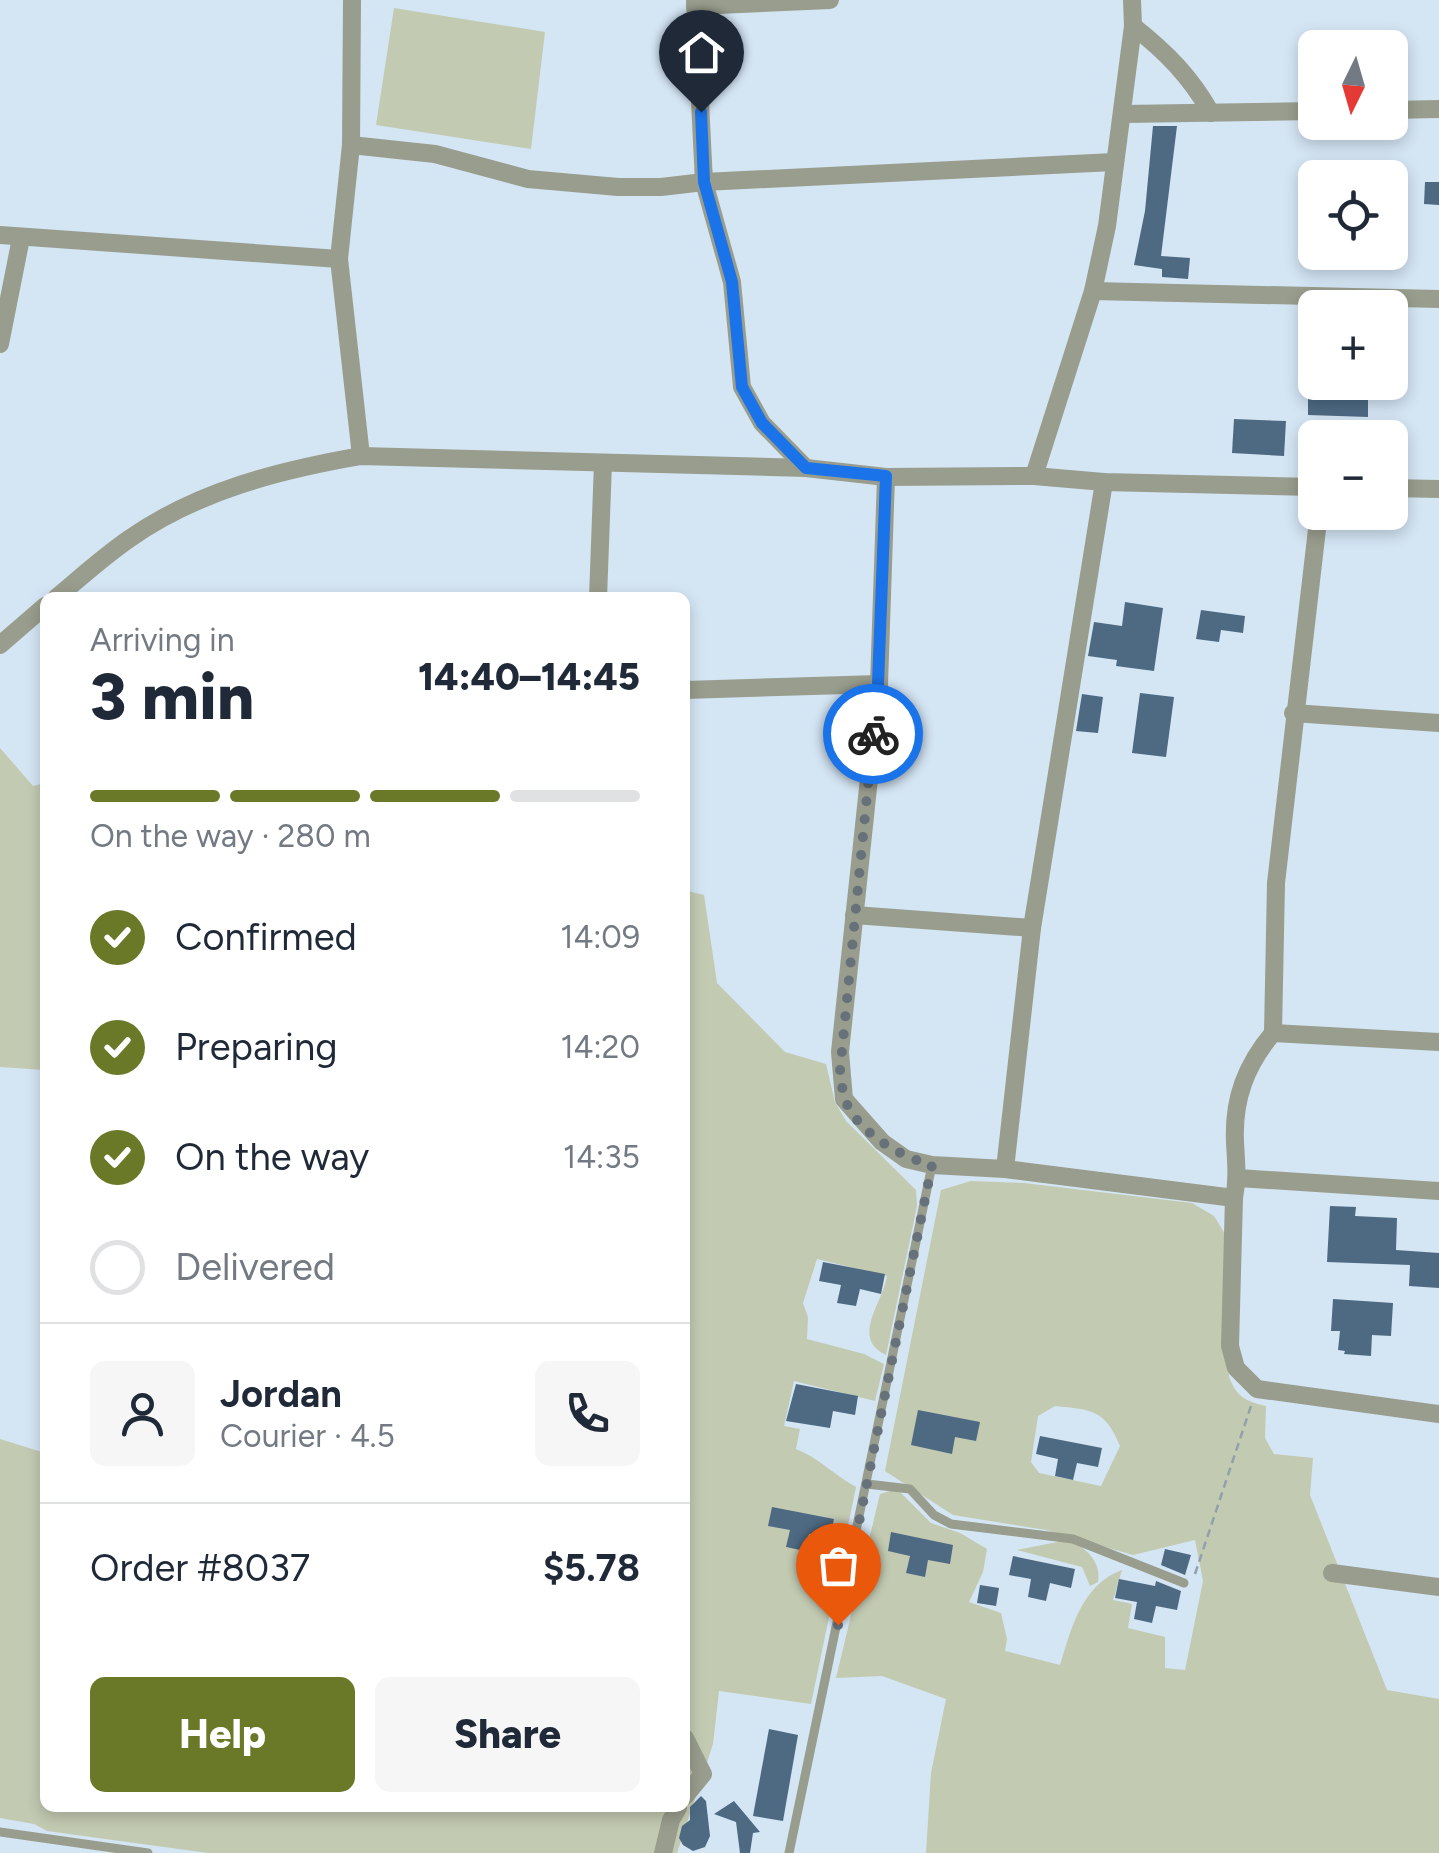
<!DOCTYPE html>
<meta charset="utf-8">
<style>
body{margin:0;font-family:Figtree,sans-serif;background:#f6f6f7;color:#1f2937;height:100vh;display:flex;flex-direction:column;font-size:38px;white-space:nowrap}
*{box-sizing:border-box;margin:0}
p{font-size:32px;color:#747a83}
.icon{flex:none;width:55px;height:55px;fill:none;stroke:currentColor;stroke-width:2;stroke-linecap:round;stroke-linejoin:round}
.map{position:relative;flex:1;overflow:hidden}
.sheet{position:absolute;left:40px;top:592px;width:650px;height:1220px;display:flex;flex-direction:column;background:#fff;border-radius:15px;box-shadow:0 5px 15px #0003}
.sheet>*{flex:none}
.needle{width:65px;rotate:185deg}
.fabs{position:absolute;left:1298px;top:30px;display:grid;gap:20px}
.fabs a{display:grid;place-items:center;width:110px;height:110px;border-radius:15px;background:#fff;box-shadow:0 5px 15px #0003;font-size:50px}
.pin{position:absolute;display:grid;place-items:center;width:85px;height:85px;color:#fff;margin:-102px -42px;border-radius:50% 50% 50% 0;rotate:-45deg;box-shadow:0 0 10px #0007}
.pin .icon{rotate:45deg}
.courier{position:absolute;display:grid;place-items:center;width:100px;height:100px;margin:-50px;border:8px solid #1a73e8;border-radius:50%;background:#fff;color:#222;box-shadow:0 2px 12px #0007}
.headline em{font-style:normal;font-weight:800}
.headline div{display:flex;flex-direction:column-reverse}
.headline{display:flex;align-items:center;justify-content:space-between;height:170px;padding:0 50px}
h1{font-size:65px;font-weight:800;line-height:75px}
.bar{display:grid;grid-template-columns:repeat(4,1fr);gap:15px 10px;align-content:center;height:120px;padding:0 50px}
.bar i{height:12px;border-radius:8px;background:#e0e1e3}
.bar .active{background:#697927}
.bar p{grid-column:span 4}
.line{display:flex;align-items:center;gap:25px;padding:0 50px;border-top:2px solid #e0e1e3}
.line div{flex:1}
.round{display:grid;place-items:center;flex:none;width:105px;height:105px;border-radius:15px;background:#f6f6f7}
ol{padding:0 50px;list-style:none}
li{display:flex;align-items:center;gap:30px;height:110px}
li p{margin-inline-start:auto}
li .icon{padding:10px;border-radius:50%;background:#697927;color:#fff;stroke-width:4}
li:last-child{color:#747a83}
li i{width:55px;height:55px;border:5px solid #e0e1e3;border-radius:50%}
.action{display:flex;gap:20px;margin-top:auto;padding:20px 50px}
.action a{flex:1;height:115px;border-radius:15px;background:#697927;color:#fff;font-size:40px;font-weight:800;line-height:115px;text-align:center}
.action a+a{background:#f6f6f7;color:#1f2937}
.map>svg:first-child{display:block}
</style>
<div class="map">
<svg width="1439" height="1853" viewBox="0 0 1439 1853">
<rect width="100%" height="100%" fill="#d4e5f4"/>
<g fill="#c3cab2" fill-rule="evenodd">
<path d="M394,8L545,32L531,149L376,125Z"/>
<path d="M0,748L33,786L45,783V1070L0,1067Z"/>
<path d="M685,882L691,892L704,895L717,983L785,1052L826,1064L835,1102L846,1121L916,1190L917,1206L886,1355C850,1338 883,1303 887,1276L817,1259L803,1303L808,1317L807,1339L864,1354L884,1364L875,1401L794,1381L784,1426L800,1429L796,1449C819,1458 834,1475 856,1487L811,1704L719,1691L713,1744L677,1853H208L47,1831L34,1824L0,1818V1439L45,1453V1808H685Z"/>
<path d="M971,1181L1024,1183L1192,1203L1214,1216L1225,1234L1229,1377C1237,1397 1245,1401 1266,1406L1265,1438L1274,1454L1313,1458L1310,1495L1387,1690L1439,1699V1853H926L931,1773L946,1699L882,1676L836,1678L880,1494L897,1489L931,1523L960,1533L987,1549L983,1572L969,1602L1001,1613L1007,1639L1005,1651L1060,1665C1071,1629 1082,1584 1122,1570L1113,1600L1132,1604L1128,1628L1165,1637V1668L1185,1670L1203,1581L1195,1540L1133,1555L1046,1530L953,1515L885,1471L941,1190ZM1055,1406C1092,1410 1105,1409 1120,1446L1101,1486L1039,1473L1031,1462L1038,1416Z"/>
<path d="M1067,1540C1085,1546 1102,1562 1098,1582L1090,1586L1082,1567L1017,1550Z"/>
</g>
<g fill="#4e6a83">
<path d="M1153,126H1177L1161,256L1190,258L1188,279L1162,277V269L1134,265L1145,211Z"/>
<path d="M1425,182H1439V205L1424,204Z"/>
<path d="M1308,398L1368,400V417L1308,415Z"/>
<path d="M1234,419L1286,421L1284,456L1232,453Z"/>
<path d="M1125,602L1163,608L1154,671L1116,666L1117,660L1088,656L1094,622L1122,626Z"/>
<path d="M1201,610L1245,616L1243,633L1221,630L1219,642L1196,639Z"/>
<path d="M1140,693L1174,697L1166,757L1132,753Z"/>
<path d="M1082,694L1103,697L1098,733L1076,731Z"/>
<path d="M1330,1206L1356,1207L1355,1216L1397,1218L1396,1250L1439,1253V1288L1409,1286L1410,1265L1327,1262Z"/>
<path d="M823,1262L885,1274L881,1294L860,1289L856,1306L837,1303L841,1285L819,1281Z"/>
<path d="M1333,1299L1393,1303L1391,1336L1372,1335L1371,1356L1344,1354L1345,1351L1338,1350L1340,1331H1331Z"/>
<path d="M796,1384L858,1396L855,1415L833,1411L830,1428L786,1421Z"/>
<path d="M918,1410L980,1422L976,1441L955,1437L952,1454L911,1445Z"/>
<path d="M1040,1436L1102,1448L1098,1467L1077,1463L1073,1480L1055,1476L1058,1459L1036,1454Z"/>
<path d="M772,1507L834,1519L830,1538L809,1534L805,1551L786,1547L790,1530L768,1526Z"/>
<path d="M891,1532L953,1545L950,1564L928,1560L925,1577L906,1573L910,1556L888,1551Z"/>
<path d="M1165,1549L1191,1555L1185,1575L1161,1565Z"/>
<path d="M1013,1556L1075,1569L1071,1588L1050,1583L1046,1601L1028,1597L1031,1579L1009,1575Z"/>
<path d="M1119,1579L1155,1586L1156,1581L1181,1591L1177,1610L1156,1606L1152,1623L1134,1619L1137,1602L1115,1598Z"/>
<path d="M980,1585L999,1588L996,1606L977,1603Z"/>
<path d="M769,1729L798,1735L783,1821L753,1816Z"/>
<path d="M701,1796L706,1801L710,1836L705,1847L693,1851L683,1845L679,1838L682,1826L690,1820V1807Z"/>
<path d="M734,1801L760,1832L753,1833L750,1853H740L736,1822L714,1814Z"/>
</g>
<g fill="none" stroke-linecap="round" stroke-linejoin="round">
<path stroke="#93a0ab" stroke-width="2.5" stroke-dasharray="8 5" stroke-linecap="butt" d="M1195,1574L1251,1406"/>
<g stroke="#999d8d" stroke-width="9">
<path d="M867,1484L910,1489L934,1515L951,1524L1073,1539L1184,1583"/>
<path d="M0,1832L148,1853"/>
<path d="M789,1853L932,1165"/>
</g>
<g stroke="#999d8d" stroke-width="18">
<path d="M695,0L704,182L1114,162"/>
<path d="M695,6L830,0"/>
<path d="M1133,26C1166,52 1190,76 1211,113"/>
<path d="M1390,110L1439,109"/>
<path d="M1123,114L1315,111"/>
<path d="M351,145L435,154L528,179L618,187H661L704,182L732,282L742,387L762,423L806,468"/>
<path d="M0,235L339,259L361,456"/>
<path d="M339,259L351,145L352,0"/>
<path d="M1093,291L1439,299"/>
<path d="M0,344L21,238"/>
<path d="M1034,476L1093,291L1107,226L1133,26L1132,0"/>
<path d="M886,477L879,684L840,1052L844,1099L882,1142L906,1159L932,1165L1005,1169L1234,1198"/>
<path d="M1390,488L1439,489"/>
<path d="M56,598C80,578 103,557 129,539C197,491 280,470 361,456L806,468L886,477L1034,476L1104,482L1315,487"/>
<path d="M598,598L603,463"/>
<path d="M0,645L45,606"/>
<path d="M685,690L879,684"/>
<path d="M1293,713L1439,723"/>
<path d="M854,915L1032,928"/>
<path d="M1273,1033L1276,883L1319,512"/>
<path d="M1439,1042L1273,1033C1246,1065 1233,1099 1235,1142C1236,1162 1238,1178 1234,1198L1230,1346L1236,1368L1257,1389L1439,1414"/>
<path d="M1005,1169L1032,928L1104,482"/>
<path d="M1238,1178L1439,1191"/>
<path d="M1332,1573L1439,1587"/>
<path d="M685,1738L703,1774L685,1796"/>
<path d="M663,1853L671,1820L678,1808"/>
</g>
</g>
<g fill="none" stroke-linecap="round" stroke-linejoin="round">
<path stroke="#67717a" stroke-width="10" stroke-dasharray="0 18" d="M838,1625L932,1165C900,1157 853,1130 844,1096C842,1088 841,1079 840,1071L873,734"/>
<path stroke="#1a73e8" stroke-width="12" d="M701,112L704,182L732,282L742,387L762,423L806,468L886,476L878,684L873,734"/>
</g>
</svg>
<div class="fabs">
<a><svg class="needle" viewBox="-14 -14 28 28"><path d="M0-13l5 13h-10z" fill="#e53935"/><path d="M0 13l5-13h-10z" fill="#747a83"/></svg></a>
<a><svg class="icon" aria-label="locate" viewBox="0 0 24 24"><circle cx="12" cy="12" r="6"/><path d="M12 2v4M12 18v4M2 12h4M18 12h4"/></svg></a>
<a>+</a>
<a>−</a>
</div>
<div class="pin" style="left:838px;top:1625px;background:#ea580c"><svg class="icon" aria-label="bag" viewBox="0 0 24 24"><path d="M5 8h14l-1 12H6zM9 8a3 3 0 0 1 6 0"/></svg></div>
<div class="pin" style="left:701px;top:112px;background:#1f2937"><svg class="icon" aria-label="home" viewBox="0 0 24 24"><path d="M3 11l9-7 9 7M6 9v11h12V9"/></svg></div>
<div class="courier" style="left:873px;top:734px"><svg class="icon" aria-label="bike" viewBox="0 0 24 24"><circle cx="6" cy="16" r="4"/><circle cx="18" cy="16" r="4"/><path d="M6 16l4-8h5l3 8M10 8l3 8H6M13 5h3"/></svg></div>
<section class="sheet">
<div class="headline"><div><h1>3 min</h1><p>Arriving in</p></div><em>14:40–14:45</em></div>
<div class="bar"><i class="active"></i><i class="active"></i><i class="active"></i><i></i><p>On the way · 280 m</p></div>
<ol>
<li><svg class="icon" aria-label="check" viewBox="0 0 24 24"><path d="M5 12l5 5 9-10"/></svg>Confirmed<p>14:09</p></li>
<li><svg class="icon" aria-label="check" viewBox="0 0 24 24"><path d="M5 12l5 5 9-10"/></svg>Preparing<p>14:20</p></li>
<li><svg class="icon" aria-label="check" viewBox="0 0 24 24"><path d="M5 12l5 5 9-10"/></svg>On the way<p>14:35</p></li>
<li><i></i>Delivered</li>
</ol>
<div class="line" style="height:180px"><a class="round"><svg class="icon" aria-label="person" viewBox="0 0 24 24"><circle cx="12" cy="8" r="4"/><path d="M4 21q1-7 8-7t8 7"/></svg></a><div><b>Jordan</b><p>Courier · 4.5</p></div><a class="round"><svg class="icon" aria-label="phone" viewBox="0 0 24 24"><path d="M5 4h4l2 5-3 2q2 4 5 5l2-3 5 2v4C11 20 4 13 5 4z"/></svg></a></div>
<div class="line" style="height:130px"><div>Order #8037</div><b>$5.78</b></div>
<div class="action"><a>Help</a><a>Share</a></div>
</section>
</div>
